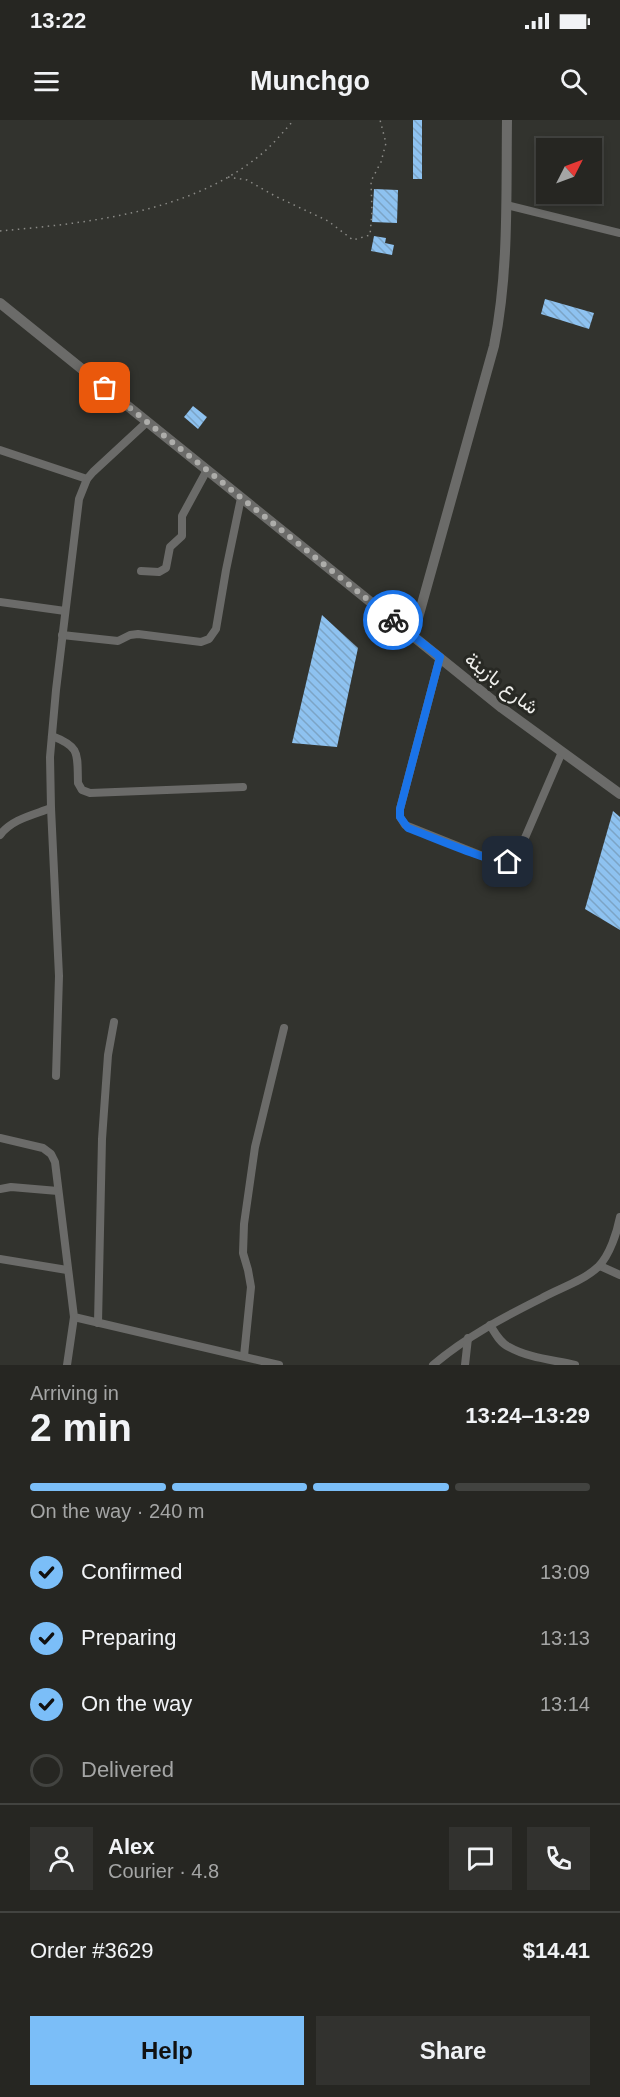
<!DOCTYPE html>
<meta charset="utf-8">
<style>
body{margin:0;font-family:Helvetica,Vazirmatn,sans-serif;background:#32322f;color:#f1f3f6;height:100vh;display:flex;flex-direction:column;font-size:22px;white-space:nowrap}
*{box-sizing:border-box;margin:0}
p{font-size:20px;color:#a4a5a5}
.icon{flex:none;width:33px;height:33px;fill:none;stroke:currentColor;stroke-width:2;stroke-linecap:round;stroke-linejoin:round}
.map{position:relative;height:1245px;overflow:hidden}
.panel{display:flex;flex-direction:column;background:#262622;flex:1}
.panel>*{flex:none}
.needle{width:39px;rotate:48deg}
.tools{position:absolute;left:536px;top:18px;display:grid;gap:12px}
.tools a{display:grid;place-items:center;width:66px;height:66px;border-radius:0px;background:#262622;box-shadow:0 3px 9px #0003,0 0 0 2px #424340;font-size:30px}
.pin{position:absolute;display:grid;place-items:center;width:51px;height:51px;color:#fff;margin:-26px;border-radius:12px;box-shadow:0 3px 9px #0006}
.courier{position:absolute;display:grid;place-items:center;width:60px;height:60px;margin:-30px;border:4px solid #1a73e8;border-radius:50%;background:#fff;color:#222;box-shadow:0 2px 8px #0007}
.overview em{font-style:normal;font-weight:700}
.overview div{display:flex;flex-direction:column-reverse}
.overview{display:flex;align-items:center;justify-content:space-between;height:102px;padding:0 30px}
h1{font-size:39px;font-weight:700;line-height:45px}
.bar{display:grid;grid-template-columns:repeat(4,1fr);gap:9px 6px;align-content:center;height:72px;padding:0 30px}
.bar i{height:8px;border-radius:4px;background:#424340}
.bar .current{background:#7bbef8}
.bar p{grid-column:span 4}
.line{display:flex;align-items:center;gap:15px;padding:0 30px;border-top:2px solid #424340}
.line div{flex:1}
.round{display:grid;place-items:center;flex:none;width:63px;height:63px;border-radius:0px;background:#32322f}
ol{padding:0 30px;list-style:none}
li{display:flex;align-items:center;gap:18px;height:66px}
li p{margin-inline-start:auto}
li .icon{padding:6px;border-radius:50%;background:#7bbef8;color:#111;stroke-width:4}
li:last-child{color:#a4a5a5}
li i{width:33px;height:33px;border:3px solid #424340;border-radius:50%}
.primary-button{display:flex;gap:12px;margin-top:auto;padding:12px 30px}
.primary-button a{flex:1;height:69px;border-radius:0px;background:#7bbef8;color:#111;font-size:24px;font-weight:700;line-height:69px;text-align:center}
.primary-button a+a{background:#32322f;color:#f1f3f6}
.status{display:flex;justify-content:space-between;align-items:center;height:42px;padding:0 30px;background:#262622;direction:ltr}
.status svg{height:16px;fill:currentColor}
header{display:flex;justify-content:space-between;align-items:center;height:78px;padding:0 30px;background:#262622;font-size:27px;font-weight:700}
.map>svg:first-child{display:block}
</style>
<div class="status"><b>13:22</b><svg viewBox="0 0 49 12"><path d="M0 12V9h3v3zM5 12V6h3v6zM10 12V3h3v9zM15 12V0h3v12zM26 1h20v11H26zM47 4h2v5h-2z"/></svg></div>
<header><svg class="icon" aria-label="menu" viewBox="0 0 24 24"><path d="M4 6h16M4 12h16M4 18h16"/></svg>Munchgo<svg class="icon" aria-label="search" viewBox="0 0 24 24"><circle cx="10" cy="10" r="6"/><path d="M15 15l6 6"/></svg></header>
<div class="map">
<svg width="620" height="1245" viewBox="0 0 620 1245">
<defs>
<pattern id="building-back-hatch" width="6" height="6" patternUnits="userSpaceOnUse" patternTransform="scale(1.5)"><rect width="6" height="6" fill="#8ec2f0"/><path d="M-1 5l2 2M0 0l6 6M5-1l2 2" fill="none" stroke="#7ca4c6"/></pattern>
</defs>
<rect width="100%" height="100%" fill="#32332e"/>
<g fill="url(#building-back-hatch)">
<rect x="413" y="0" width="9" height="59"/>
<path d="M374,69L398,70L397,103L372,102Z"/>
<path d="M374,116L386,118L385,123L394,125L392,135L371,131Z"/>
<path d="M545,179L594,193L589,209L541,194Z"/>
<path d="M193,286L207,297L198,309L184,297Z"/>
<path d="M322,495L358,528L337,627L292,623Z"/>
<path d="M613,691L620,697V810L585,789Z"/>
</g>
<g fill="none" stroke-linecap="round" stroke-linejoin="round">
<g stroke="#8b8b87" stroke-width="1.5" stroke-dasharray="1.5 4.5" stroke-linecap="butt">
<path d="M228,57L247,60L275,76L328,101L353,120L370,115L372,92L371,61L381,42L386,23L380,0"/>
<path d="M0,111C87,103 189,93 259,36C272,26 283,12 294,0"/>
</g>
<g stroke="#6b6b69" stroke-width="8">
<path d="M506,85L620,113"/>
<path d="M0,330L87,359"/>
<path d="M141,451L159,452L166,448L170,427L182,416V396L207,350"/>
<path d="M0,482L65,491"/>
<path d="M62,515L118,521L130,515L138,514L201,522L209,519L216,509L226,450L241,378"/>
<path d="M440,537L400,689V697L405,705L500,743L509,742L518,734L562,632"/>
<path d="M52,616C81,627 77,634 78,663L82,670L90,673L243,667"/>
<path d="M0,715C12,699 33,695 51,688"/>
<path d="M56,956L59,856L51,688L50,637L56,570L79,379L87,359L93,352L147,302"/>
<path d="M0,1018L43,1028L51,1034L55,1042L74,1197L279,1245"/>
<path d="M0,1069L11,1067L58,1071"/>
<path d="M0,1139L67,1150"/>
<path d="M600,1146L620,1155"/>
<path d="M98,1203L102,1019L108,935L114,902"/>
<path d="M490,1205C495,1213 500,1223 509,1227C528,1238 554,1240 575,1245"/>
<path d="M244,1236L251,1167L248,1150L243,1133L244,1104L255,1027L284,908"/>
<path d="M67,1245L74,1197"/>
<path d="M433,1245C466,1217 504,1197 542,1178C560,1168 583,1161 598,1147C610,1135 617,1112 620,1097"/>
<path d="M465,1245L468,1218"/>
</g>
<g stroke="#6b6b69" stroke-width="10">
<path d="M0,183L502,588L620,674"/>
<path d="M413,516L494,226C509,152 506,75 507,0"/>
</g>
</g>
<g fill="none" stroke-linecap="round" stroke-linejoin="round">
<path stroke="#adadaa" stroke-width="6" stroke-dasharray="0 10.8" d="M105,268L393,500"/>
<path stroke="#1a73e8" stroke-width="8" d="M393,500L440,537L400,689V697L408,708C425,714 496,745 508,742"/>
</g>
<g text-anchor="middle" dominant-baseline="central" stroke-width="6" stroke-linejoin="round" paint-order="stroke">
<g font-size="20" fill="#efefec" stroke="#282924">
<text transform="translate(502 563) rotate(38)">شارع بازينة</text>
</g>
</g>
</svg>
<div class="tools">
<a><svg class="needle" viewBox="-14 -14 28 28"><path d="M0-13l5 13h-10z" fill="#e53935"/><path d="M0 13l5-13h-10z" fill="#a4a5a5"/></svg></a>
</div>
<div class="pin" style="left:105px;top:268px;background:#ea580c"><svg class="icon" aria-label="bag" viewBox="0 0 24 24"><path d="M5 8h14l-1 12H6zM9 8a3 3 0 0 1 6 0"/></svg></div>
<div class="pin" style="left:508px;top:742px;background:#1f2937"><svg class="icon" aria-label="home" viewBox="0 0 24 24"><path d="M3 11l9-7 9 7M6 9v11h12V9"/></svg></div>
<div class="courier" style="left:393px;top:500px"><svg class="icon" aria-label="bike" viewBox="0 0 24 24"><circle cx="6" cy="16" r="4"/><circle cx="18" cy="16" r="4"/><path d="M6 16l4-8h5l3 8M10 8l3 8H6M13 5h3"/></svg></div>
</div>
<section class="panel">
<div class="overview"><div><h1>2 min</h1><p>Arriving in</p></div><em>13:24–13:29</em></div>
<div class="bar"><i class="current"></i><i class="current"></i><i class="current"></i><i></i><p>On the way · 240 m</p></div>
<ol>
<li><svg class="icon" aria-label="check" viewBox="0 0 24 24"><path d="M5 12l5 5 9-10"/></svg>Confirmed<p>13:09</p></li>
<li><svg class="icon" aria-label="check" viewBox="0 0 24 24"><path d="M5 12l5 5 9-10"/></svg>Preparing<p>13:13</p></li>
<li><svg class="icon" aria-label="check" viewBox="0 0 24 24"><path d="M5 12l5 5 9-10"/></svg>On the way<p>13:14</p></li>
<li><i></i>Delivered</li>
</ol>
<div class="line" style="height:108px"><a class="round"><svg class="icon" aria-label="person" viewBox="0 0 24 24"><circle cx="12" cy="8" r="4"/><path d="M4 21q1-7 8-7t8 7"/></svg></a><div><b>Alex</b><p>Courier · 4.8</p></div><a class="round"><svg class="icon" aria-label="chat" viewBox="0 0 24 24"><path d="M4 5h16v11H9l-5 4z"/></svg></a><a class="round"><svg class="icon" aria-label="phone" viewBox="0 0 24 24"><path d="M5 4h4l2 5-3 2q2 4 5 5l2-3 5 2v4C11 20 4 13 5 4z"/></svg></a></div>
<div class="line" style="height:78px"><div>Order #3629</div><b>$14.41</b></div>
<div class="primary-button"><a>Help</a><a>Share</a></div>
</section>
